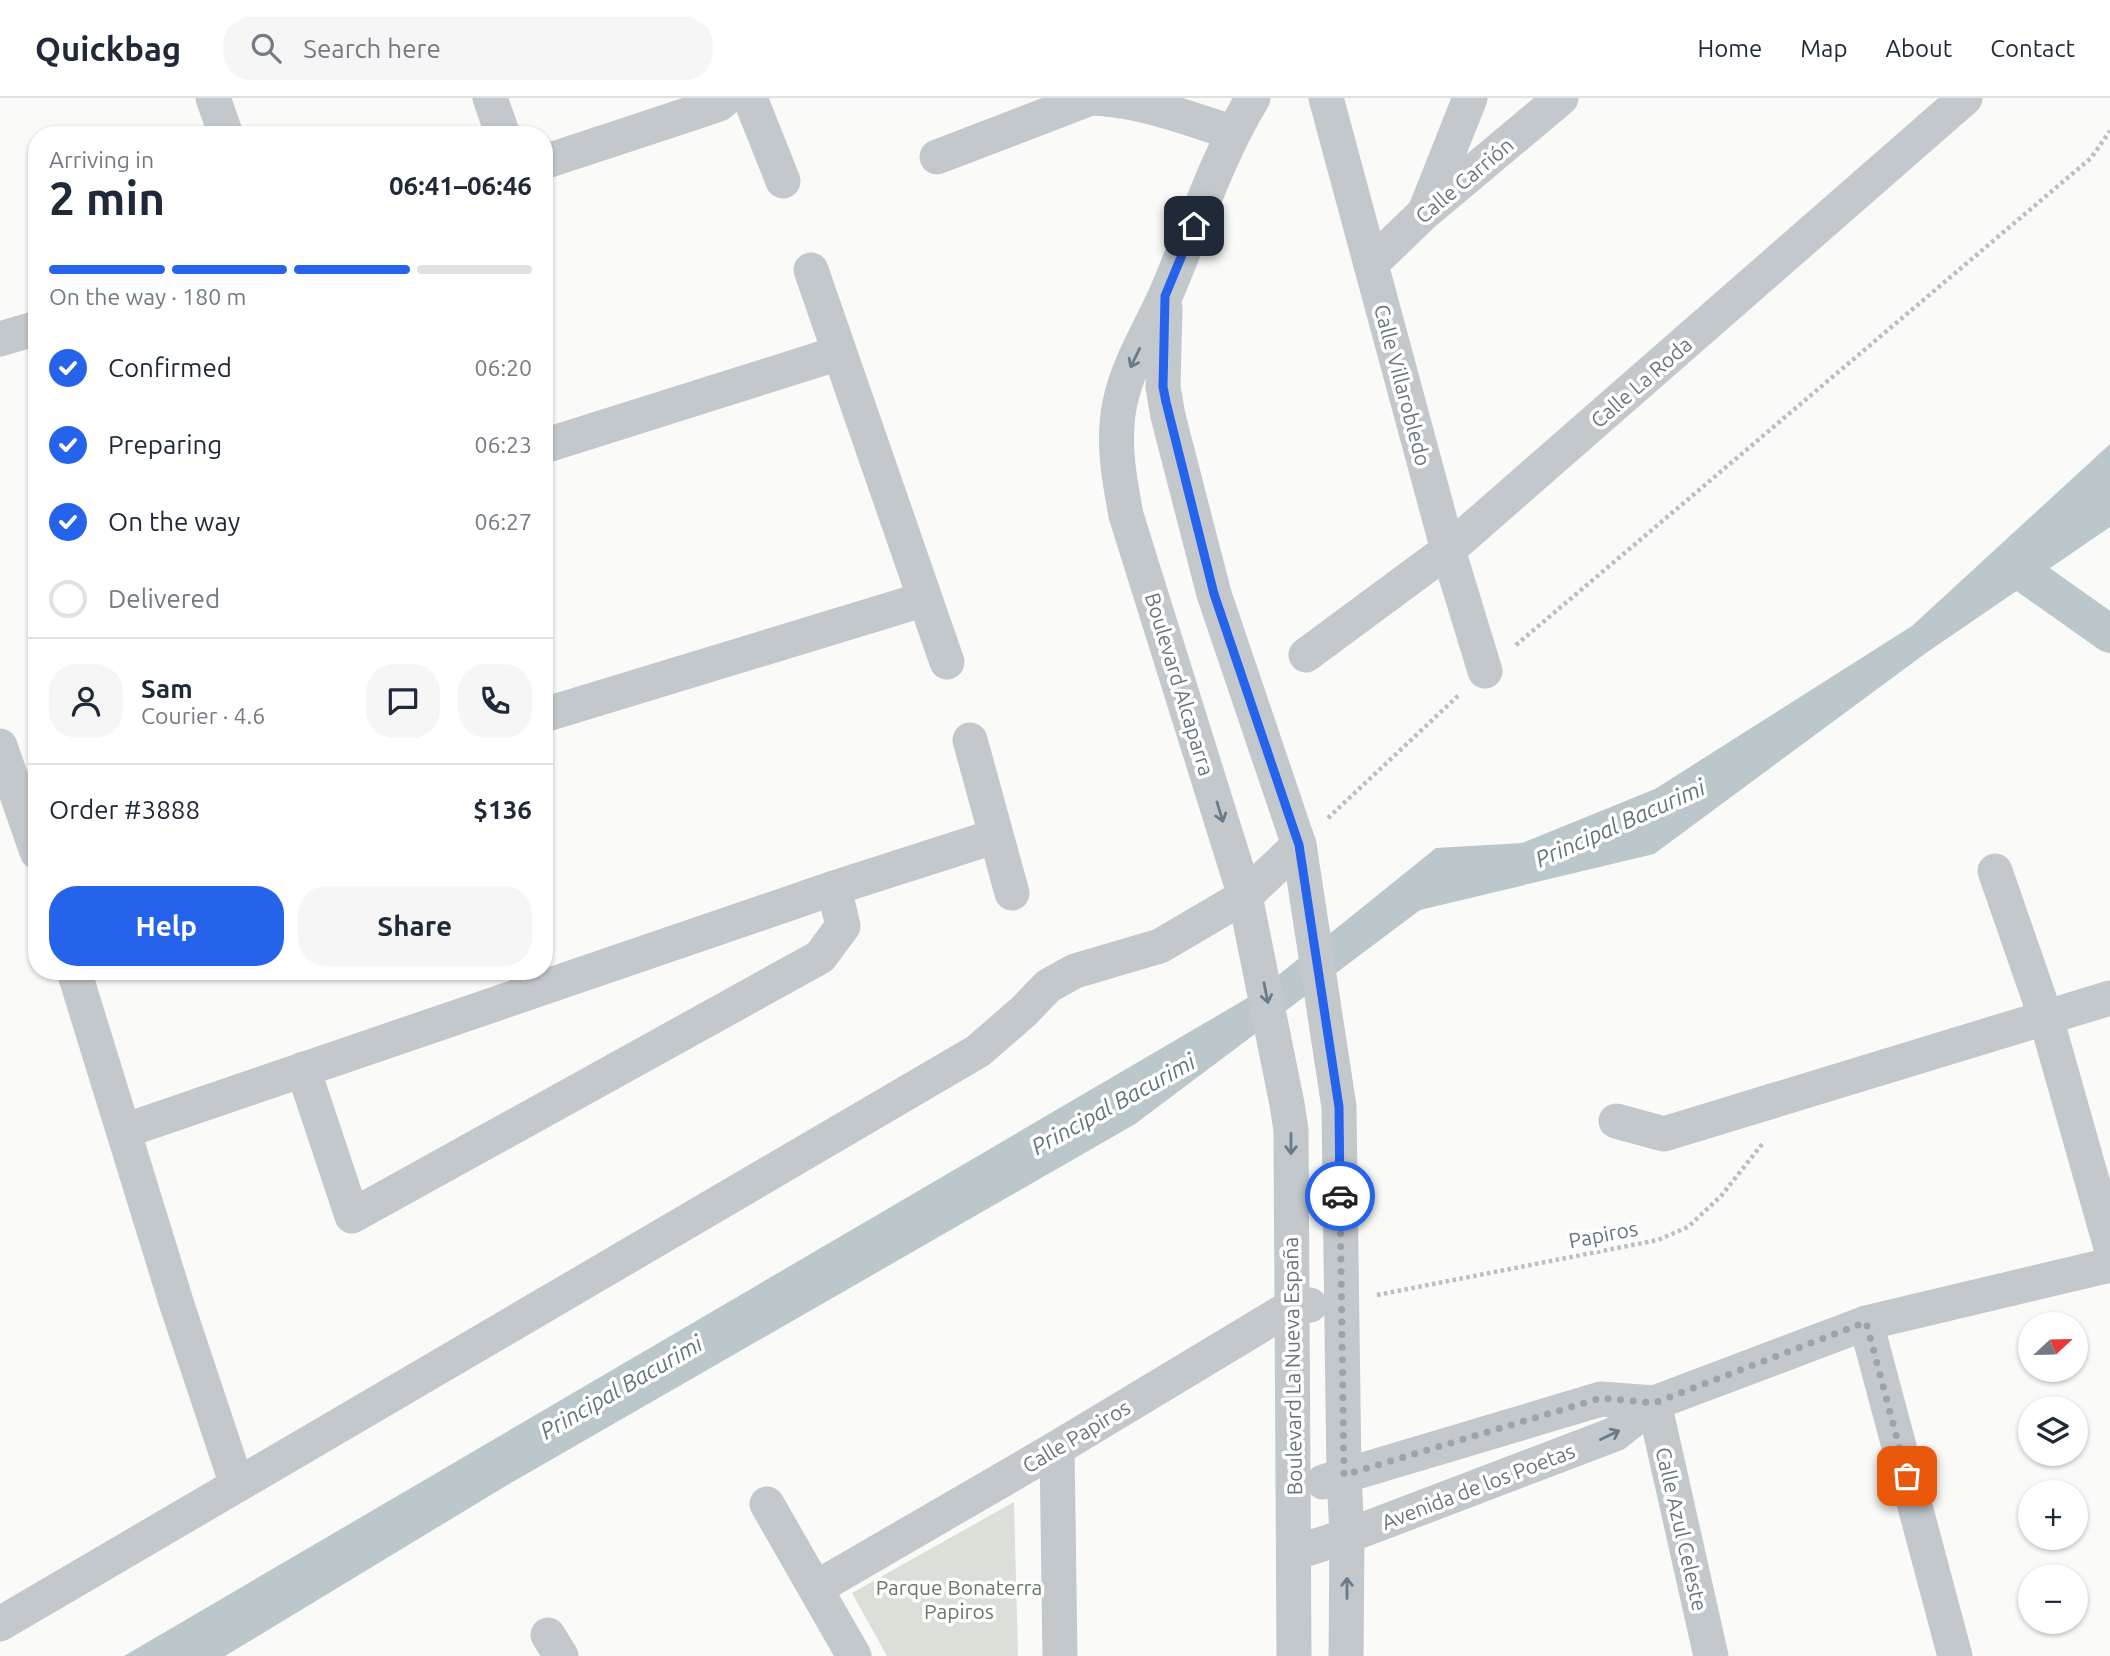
<!DOCTYPE html>
<meta charset="utf-8">
<style>
body{margin:0;font-family:Ubuntu,sans-serif;background:#f6f6f7;color:#1f2937;height:100vh;display:flex;flex-direction:column;font-size:26px;white-space:nowrap}
*{box-sizing:border-box;margin:0}
p{font-size:23px;color:#747a83}
.icon{flex:none;width:38px;height:38px;fill:none;stroke:currentColor;stroke-width:2;stroke-linecap:round;stroke-linejoin:round}
.map{position:relative;flex:1;overflow:hidden}
.sheet{position:absolute;left:28px;top:28px;width:525px;height:854px;display:flex;flex-direction:column;background:#fff;border-radius:28px;box-shadow:0 2px 5px #0004}
.sheet>*{flex:none}
.needle{width:46px;rotate:68deg}
.fabs{position:absolute;left:2018px;top:1214px;display:grid;gap:14px}
.fabs a{display:grid;place-items:center;width:70px;height:70px;border-radius:50%;background:#fff;box-shadow:0 2px 5px #0004;font-size:35px}
.pin{position:absolute;display:grid;place-items:center;width:60px;height:60px;color:#fff;margin:-30px;border-radius:14px;box-shadow:0 4px 10px #0006}
.courier{position:absolute;display:grid;place-items:center;width:70px;height:70px;margin:-35px;border:5px solid #2563eb;border-radius:50%;background:#fff;color:#222;box-shadow:0 2px 9px #0007}
.overview em{font-style:normal;font-weight:700}
.overview div{display:flex;flex-direction:column-reverse}
.overview{display:flex;align-items:center;justify-content:space-between;height:119px;padding:0 21px}
h1{font-size:46px;font-weight:700;line-height:52px}
.bar{display:grid;grid-template-columns:repeat(4,1fr);gap:10px 7px;align-content:center;height:84px;padding:0 21px}
.bar i{height:9px;border-radius:5px;background:#e0e1e3}
.bar .current{background:#2563eb}
.bar p{grid-column:span 4}
.line{display:flex;align-items:center;gap:18px;padding:0 21px;border-top:2px solid #e0e1e3}
.line div{flex:1}
.round{display:grid;place-items:center;flex:none;width:74px;height:74px;border-radius:28px;background:#f6f6f7}
ol{padding:0 21px;list-style:none}
li{display:flex;align-items:center;gap:21px;height:77px}
li p{margin-inline-start:auto}
li .icon{padding:7px;border-radius:50%;background:#2563eb;color:#fff;stroke-width:4}
li:last-child{color:#747a83}
li i{width:38px;height:38px;border:4px solid #e0e1e3;border-radius:50%}
.primary-button{display:flex;gap:14px;margin-top:auto;padding:14px 21px}
.primary-button a{flex:1;height:80px;border-radius:28px;background:#2563eb;color:#fff;font-size:28px;font-weight:700;line-height:80px;text-align:center}
.primary-button a+a{background:#f6f6f7;color:#1f2937}
header{display:flex;align-items:center;gap:42px;box-sizing:border-box;height:98px;padding:0 35px;background:#fff;border-bottom:2px solid #e0e1e3}
header strong{font-size:33px}
nav{display:flex;gap:38px;margin-inline-start:auto;font-size:24px}
.search{width:490px;height:63px;background:#f6f6f7;display:flex;align-items:center;gap:18px;box-sizing:border-box;padding:0 24px;border-radius:28px;color:#747a83;font-size:26px}
.map>svg:first-child{display:block}
</style>
<header>
<strong>Quickbag</strong>
<div class="search"><svg class="icon" aria-label="search" viewBox="0 0 24 24"><circle cx="10" cy="10" r="6"/><path d="M15 15l6 6"/></svg>Search here</div>
<nav><a>Home</a><a>Map</a><a>About</a><a>Contact</a></nav>
</header>
<div class="map">
<svg width="2110" height="1558" viewBox="0 0 2110 1558">
<rect width="100%" height="100%" fill="#fafaf8"/>
<path fill="#dadfd7" d="M1014,1404L1018,1558H887L852,1495Z"/>
<path fill="#bbc7cb" d="M2110,346V429L1926,555L1654,756L1420,812L1135,1026L509,1386L225,1558H124L1256,895L1436,750L1522,745L1655,691L1912,528Z"/>
<g fill="none" stroke-linecap="round" stroke-linejoin="round">
<path stroke="#bbc7cb" stroke-width="38" d="M2011,466L2110,536"/>
<g stroke="#bbbfc2" stroke-width="4.5" stroke-dasharray="3.5 3.5" stroke-linecap="butt">
<path d="M1516,547L2091,60L2110,33"/>
<path d="M1328,720L1460,596"/>
<path d="M1377,1197L1658,1142L1688,1129L1721,1098L1763,1045"/>
</g>
<g stroke="#c3c8cc" stroke-width="35">
<path d="M213,0L226,37"/>
<path d="M490,0L503,37"/>
<path d="M750,0L783,83"/>
<path d="M1253,0C1216,61 1194,131 1166,196C1150,232 1128,266 1120,305C1112,342 1119,380 1126,417L1245,798L1287,1006L1291,1032L1294,1558"/>
<path d="M1326,0L1448,452L1485,573"/>
<path d="M937,59L1091,0C1139,1 1186,20 1232,34"/>
<path d="M544,64L699,13L719,6L726,0"/>
<path d="M1426,111L1470,0"/>
<path d="M1371,166L1424,115L1561,0"/>
<path d="M811,172L947,564"/>
<path d="M1165,210L1163,289L1168,318L1214,496L1299,747L1339,1009L1344,1377L1347,1438L1346,1558"/>
<path d="M0,241L37,230"/>
<path d="M544,348L839,255"/>
<path d="M1306,557L1448,452L1965,0"/>
<path d="M544,617L925,501"/>
<path d="M970,642L1012,795"/>
<path d="M0,648L37,754"/>
<path d="M1995,773L2046,920L2110,1146"/>
<path d="M74,873L177,1207L237,1387"/>
<path d="M303,971L352,1118L820,859L843,828L834,790"/>
<path d="M1616,1023L1664,1036L2110,900"/>
<path d="M124,1033L834,790L996,738"/>
<path d="M1866,1225L1955,1558"/>
<path d="M1654,1305L1711,1558"/>
<path d="M1057,1350L1060,1558"/>
<path d="M1323,1384L1601,1301L1654,1305"/>
<path d="M767,1406L854,1558"/>
<path d="M1294,1455L1347,1438L1615,1336L1654,1305L1866,1225L2110,1167"/>
<path d="M816,1490L1057,1350L1291,1209L1310,1207"/>
<path d="M0,1526L978,953L1024,913L1048,888L1075,873L1160,848L1245,798L1299,747"/>
<path d="M548,1537L561,1558"/>
</g>
</g>
<defs><path id="oneway-shaft" d="M-6 0H5M1.5-3L5.5 0L1.5 3" fill="none" stroke-width="1.6" stroke-linecap="round" stroke-linejoin="round" transform="scale(1.75)"/></defs>
<g stroke="#6a7a87">
<use href="#oneway-shaft" transform="translate(1135 260) rotate(116)"/>
<use href="#oneway-shaft" transform="translate(1220 714) rotate(73)"/>
<use href="#oneway-shaft" transform="translate(1266 895) rotate(79)"/>
<use href="#oneway-shaft" transform="translate(1291 1046) rotate(90)"/>
<use href="#oneway-shaft" transform="translate(1610 1337) rotate(-26)"/>
<use href="#oneway-shaft" transform="translate(1347 1490) rotate(-90)"/>
</g>
<g fill="none" stroke-linecap="round" stroke-linejoin="round">
<path stroke="#99a4ac" stroke-width="7" stroke-dasharray="0 12.6" d="M1340,1098L1344,1377L1601,1300L1654,1305L1866,1224L1907,1378"/>
<path stroke="#2563eb" stroke-width="9" d="M1194,128L1165,198L1163,289L1166,304L1214,496L1299,747L1339,1009L1340,1098"/>
</g>
<g text-anchor="middle" dominant-baseline="central" stroke-width="7" stroke-linejoin="round" paint-order="stroke">
<g font-size="21" fill="#657683" stroke="#fff">
<text transform="translate(1464 82) rotate(-40)">Calle Carrión</text>
<text transform="translate(1641 284) rotate(-41)">Calle La Roda</text>
<text transform="translate(1403 287) rotate(75)">Calle Villarobledo</text>
<text transform="translate(1180 586) rotate(73)">Boulevard Alcaparra</text>
<text transform="translate(1603 1136) rotate(-11)">Papiros</text>
<text transform="translate(1292 1268) rotate(-91)">Boulevard La Nueva España</text>
<text transform="translate(1076 1338) rotate(-31)">Calle Papiros</text>
<text transform="translate(1478 1388) rotate(-21)">Avenida de los Poetas</text>
<text transform="translate(1682 1431) rotate(77)">Calle Azul Celeste</text>
</g>
<g font-size="21" fill="#687a64" stroke="#fff">
<text x="959" y="1489">Parque Bonaterra<tspan x="959" dy="24">Papiros</tspan></text>
</g>
<g font-size="23" font-style="italic" fill="#60757c" stroke="#fff">
<text transform="translate(1620 725) rotate(-24)">Principal Bacurimi</text>
<text transform="translate(1113 1006) rotate(-29)">Principal Bacurimi</text>
<text transform="translate(621 1289) rotate(-30)">Principal Bacurimi</text>
</g>
</g>
</svg>
<div class="fabs">
<a><svg class="needle" viewBox="-14 -14 28 28"><path d="M0-13l5 13h-10z" fill="#e53935"/><path d="M0 13l5-13h-10z" fill="#747a83"/></svg></a>
<a><svg class="icon" aria-label="layers" viewBox="0 0 24 24"><path d="M12 4l9 5-9 5-9-5zM3 14l9 5 9-5"/></svg></a>
<a>+</a>
<a>−</a>
</div>
<div class="pin" style="left:1907px;top:1378px;background:#ea580c"><svg class="icon" aria-label="bag" viewBox="0 0 24 24"><path d="M5 8h14l-1 12H6zM9 8a3 3 0 0 1 6 0"/></svg></div>
<div class="pin" style="left:1194px;top:128px;background:#1f2937"><svg class="icon" aria-label="home" viewBox="0 0 24 24"><path d="M3 11l9-7 9 7M6 9v11h12V9"/></svg></div>
<div class="courier" style="left:1340px;top:1098px"><svg class="icon" aria-label="car" viewBox="0 0 24 24"><path d="M5 17H2v-5l4-1 3-4h7l3 4 3 1v5h-3M9 17h6M6 11h13"/><circle cx="7" cy="17" r="2"/><circle cx="17" cy="17" r="2"/></svg></div>
<section class="sheet">
<div class="overview"><div><h1>2 min</h1><p>Arriving in</p></div><em>06:41–06:46</em></div>
<div class="bar"><i class="current"></i><i class="current"></i><i class="current"></i><i></i><p>On the way · 180 m</p></div>
<ol>
<li><svg class="icon" aria-label="check" viewBox="0 0 24 24"><path d="M5 12l5 5 9-10"/></svg>Confirmed<p>06:20</p></li>
<li><svg class="icon" aria-label="check" viewBox="0 0 24 24"><path d="M5 12l5 5 9-10"/></svg>Preparing<p>06:23</p></li>
<li><svg class="icon" aria-label="check" viewBox="0 0 24 24"><path d="M5 12l5 5 9-10"/></svg>On the way<p>06:27</p></li>
<li><i></i>Delivered</li>
</ol>
<div class="line" style="height:126px"><a class="round"><svg class="icon" aria-label="person" viewBox="0 0 24 24"><circle cx="12" cy="8" r="4"/><path d="M4 21q1-7 8-7t8 7"/></svg></a><div><b>Sam</b><p>Courier · 4.6</p></div><a class="round"><svg class="icon" aria-label="chat" viewBox="0 0 24 24"><path d="M4 5h16v11H9l-5 4z"/></svg></a><a class="round"><svg class="icon" aria-label="phone" viewBox="0 0 24 24"><path d="M5 4h4l2 5-3 2q2 4 5 5l2-3 5 2v4C11 20 4 13 5 4z"/></svg></a></div>
<div class="line" style="height:91px"><div>Order #3888</div><b>$136</b></div>
<div class="primary-button"><a>Help</a><a>Share</a></div>
</section>
</div>
